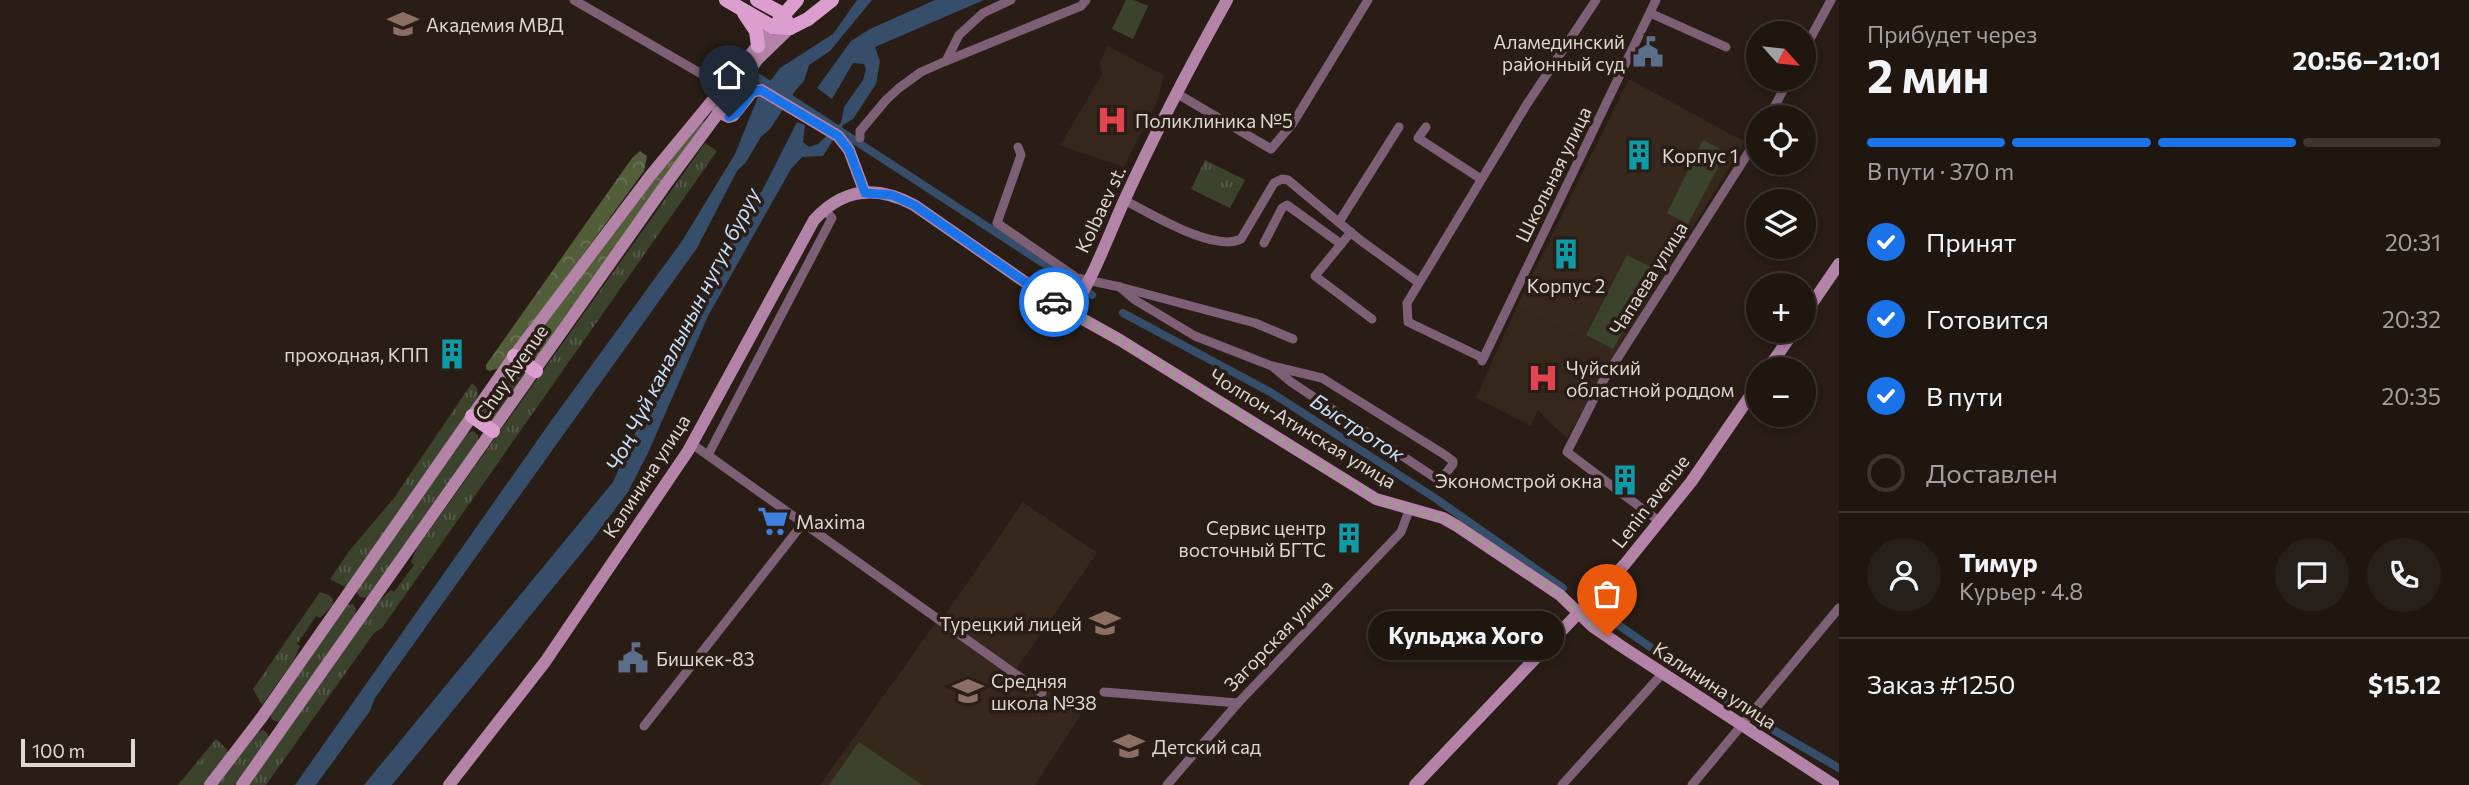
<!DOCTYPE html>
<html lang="ru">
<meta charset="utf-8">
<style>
body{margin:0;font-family:Commissioner,sans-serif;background:#271f19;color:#f1f3f6;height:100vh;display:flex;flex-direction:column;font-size:26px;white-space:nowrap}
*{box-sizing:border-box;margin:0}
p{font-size:23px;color:#a19f9f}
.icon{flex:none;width:38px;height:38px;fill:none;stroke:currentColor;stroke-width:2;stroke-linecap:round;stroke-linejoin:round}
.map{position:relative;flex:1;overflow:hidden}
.sheet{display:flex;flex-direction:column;background:#1f1610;width:630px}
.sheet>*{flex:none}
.needle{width:46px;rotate:117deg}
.tools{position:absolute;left:1746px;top:21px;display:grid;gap:14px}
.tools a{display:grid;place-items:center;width:70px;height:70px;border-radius:50%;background:#1f1610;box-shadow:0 4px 10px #0003,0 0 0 2px #3c3530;font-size:35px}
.scale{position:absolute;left:21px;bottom:18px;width:114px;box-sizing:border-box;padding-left:7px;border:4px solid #dfd7d2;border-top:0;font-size:19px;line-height:24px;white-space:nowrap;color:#dfd7d2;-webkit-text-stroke:5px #291d16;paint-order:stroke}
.pin{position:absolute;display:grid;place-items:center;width:60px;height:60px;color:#fff;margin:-72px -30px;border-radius:50% 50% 50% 0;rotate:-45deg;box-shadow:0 0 7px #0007}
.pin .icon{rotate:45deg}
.courier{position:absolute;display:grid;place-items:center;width:70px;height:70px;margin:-35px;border:5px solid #1a73e8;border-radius:50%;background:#fff;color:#222;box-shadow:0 2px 9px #0007}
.bubble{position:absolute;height:49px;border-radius:24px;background:#1f1610;box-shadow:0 4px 10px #0003,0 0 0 2px #3c3530;font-size:23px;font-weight:700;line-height:49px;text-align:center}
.headline em{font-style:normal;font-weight:700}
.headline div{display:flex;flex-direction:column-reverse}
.headline{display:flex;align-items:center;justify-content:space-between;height:119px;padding:0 28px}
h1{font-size:46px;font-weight:700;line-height:52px}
.bar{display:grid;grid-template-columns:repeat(4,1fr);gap:10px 7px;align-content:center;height:84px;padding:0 28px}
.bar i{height:9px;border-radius:5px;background:#3c3530}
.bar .current{background:#1a73e8}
.bar p{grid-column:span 4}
.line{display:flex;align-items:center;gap:18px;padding:0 28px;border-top:2px solid #3c3530}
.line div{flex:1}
.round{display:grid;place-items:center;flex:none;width:74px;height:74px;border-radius:37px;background:#271f19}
ol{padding:0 28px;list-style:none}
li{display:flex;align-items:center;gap:21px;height:77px}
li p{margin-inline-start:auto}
li .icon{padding:7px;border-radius:50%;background:#1a73e8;color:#fff;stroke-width:4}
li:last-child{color:#a19f9f}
li i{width:38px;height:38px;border:4px solid #3c3530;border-radius:50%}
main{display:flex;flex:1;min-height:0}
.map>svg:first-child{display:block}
</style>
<main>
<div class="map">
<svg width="1839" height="785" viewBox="0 0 1839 785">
<defs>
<pattern id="grass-tufts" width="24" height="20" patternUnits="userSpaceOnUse" patternTransform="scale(1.75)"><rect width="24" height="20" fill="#3c432d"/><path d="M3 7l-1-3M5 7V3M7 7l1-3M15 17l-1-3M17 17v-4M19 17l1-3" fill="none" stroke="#585d4b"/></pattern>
<pattern id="forest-crowns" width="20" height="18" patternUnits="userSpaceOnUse" patternTransform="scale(1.75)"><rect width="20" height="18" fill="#525d3a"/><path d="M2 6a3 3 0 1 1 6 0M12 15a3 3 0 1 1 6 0" fill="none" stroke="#6a7456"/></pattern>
</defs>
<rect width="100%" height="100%" fill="#291d16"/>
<g fill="#36281d">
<path d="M1629,79L1745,142L1613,357L1517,306Z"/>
<path d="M1023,502L1097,553L1017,668L1081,715L1035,785H820L942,614L945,615Z"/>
</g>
<g fill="#36271d">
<path d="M1108,46L1164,75L1158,100L1124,167L1058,145L1064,139L1102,74L1100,62Z"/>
<path d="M1517,306L1613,357L1567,438L1545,418L1538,409L1531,426L1476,398Z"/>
</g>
<g fill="url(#grass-tufts)">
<path d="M705,143L717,151L382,628L374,633L266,785H249L376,604L391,590L394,592L414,565L411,562L417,548Z"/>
<path d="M1205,160L1245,180L1230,208L1191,189Z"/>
<path d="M519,366L527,374L494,420H488L484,415V409L513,367Z"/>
<path d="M472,383L477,388L478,394L475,403L347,585L345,587L330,579L350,550L394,498Z"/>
<path d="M473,431L478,435V443L368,598L360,597L355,591L467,434Z"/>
<path d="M320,592L329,595L333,599V605L320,618L316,616L297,644L300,646L294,660L262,705L253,689Z"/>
<path d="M353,604L356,609L355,615L280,723L271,719V713L347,605Z"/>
<path d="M263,730L267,733L269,738L235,785H217L258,732Z"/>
<path d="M216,739L227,749L228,754L203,785H178Z"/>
</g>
<g fill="url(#forest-crowns)">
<path d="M703,121L704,122L538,358H529L525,352L526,347L627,213Z"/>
<path d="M640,151L647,156L644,171L500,368L489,371L486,369V365L632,158Z"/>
</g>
<g fill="#3c432d">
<path d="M1126,0H1134L1148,6L1133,39L1112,29Z"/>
<path d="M1703,140L1726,152L1688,224L1667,213Z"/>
<path d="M1627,255L1657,270L1613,349L1586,335Z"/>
<path d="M859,742L922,785H829Z"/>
</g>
<g fill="#364e6a">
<path d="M857,0H872L830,51L809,65L804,81L795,91L770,129L761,137L746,162L737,171L697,248L375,698L370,711L316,785H295L551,421L682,241L735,154L758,97L780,68L833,34Z"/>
<path d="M935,0H984L875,47L880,61L876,84L853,119L843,125L823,156L802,157L791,169L708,316L648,453L628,492L592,540L392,785H364L613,482L680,334L751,201L762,191L797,122L805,125L803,142L809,147L818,144L841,123L844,107L863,80L866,69L864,64L853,63L832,99L817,88L851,41L870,29Z"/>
</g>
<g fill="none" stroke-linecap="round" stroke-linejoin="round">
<g stroke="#364e6a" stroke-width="8">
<path d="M759,78L1092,295"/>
<path d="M1123,313L1272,393L1435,498L1563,588"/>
<path d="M1594,608L1735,706"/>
<path d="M1758,721L1839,768"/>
</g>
<g stroke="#7d5f76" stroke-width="9">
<path d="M574,0L724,87"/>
<path d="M1650,13L1726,47"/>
<path d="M1804,50L1831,0"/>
<path d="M946,61L1081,6L1086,0"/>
<path d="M1176,93L1271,149L1293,123L1368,0"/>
<path d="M1769,117L1789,79"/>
<path d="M1426,127L1418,138L1481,179"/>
<path d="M860,138V131L886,100L899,88L921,72L946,61L959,35L983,13L1011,0"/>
<path d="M1018,147L1021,155L997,223L1077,278L1120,287L1255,323L1293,339"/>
<path d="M1124,200C1150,213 1214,253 1241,239L1274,183L1282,179L1288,180L1360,240L1418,282"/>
<path d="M1339,222L1399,127"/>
<path d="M1351,232L1315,276L1372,319"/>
<path d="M1264,243L1282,208L1287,205L1341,244"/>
<path d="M1120,287L1135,300L1195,336L1272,366L1322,378L1445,455L1453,461V464L1440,481L1291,382L1272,366"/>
<path d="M1483,358L1408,322L1407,303L1527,104L1596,0"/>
<path d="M1482,361L1656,0"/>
<path d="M692,444L1042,693"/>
<path d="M708,455L832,218L824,209"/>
<path d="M1660,522L1567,452L1603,381L1759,136"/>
<path d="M1104,692L1238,703"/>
<path d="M644,726L804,522"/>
<path d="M1167,785L1238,703L1401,532L1410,508"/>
<path d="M1562,785L1662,674"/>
<path d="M1692,785L1839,608"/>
</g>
<g stroke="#b383a8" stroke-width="12">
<path d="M718,112L729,117L733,116L752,92L761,90L838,136L849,150L865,193"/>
<path d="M1070,313C1093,279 1107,239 1124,201C1155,133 1190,66 1227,0"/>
<path d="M1804,315L1839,264"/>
<path d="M1768,369L1794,331"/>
<path d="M210,785L262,717L514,356L650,176L773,27"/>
<path d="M242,785L666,184L758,59L790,28"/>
<path d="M449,785L545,662L688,451L814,220C843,188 877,185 914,205L1061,307L1120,340L1376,499L1443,518L1457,526L1560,595L1592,626L1621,646L1834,785"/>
<path d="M1415,785L1625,564L1691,482L1759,383"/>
</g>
<g stroke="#dc9ecf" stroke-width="14">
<path d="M726,0L773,27L790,28"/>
<path d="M757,0L783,14L790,28"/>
<path d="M744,13L756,31L758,46"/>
<path d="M779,20L797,0"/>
<path d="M790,28L808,19L832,0"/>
<path d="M514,356L536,371"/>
<path d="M472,416L493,431"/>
</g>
</g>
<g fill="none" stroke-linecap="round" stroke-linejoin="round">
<path stroke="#9f9690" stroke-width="7" stroke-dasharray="0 12.6" d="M1054,302L1120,340L1376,499L1450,521L1560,594L1592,626L1607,636"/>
<path stroke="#1a73e8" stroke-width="9" d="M729,117L737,113L752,92L761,90L838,136L849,150L865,193L892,195L914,205L1054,302"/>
</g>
<defs>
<g id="university-bare" transform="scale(2.415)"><path d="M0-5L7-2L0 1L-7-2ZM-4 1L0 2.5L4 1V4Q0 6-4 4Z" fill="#8d6e63" stroke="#291d16" stroke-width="2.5" paint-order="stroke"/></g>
<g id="civic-bare" transform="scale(2.415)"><path d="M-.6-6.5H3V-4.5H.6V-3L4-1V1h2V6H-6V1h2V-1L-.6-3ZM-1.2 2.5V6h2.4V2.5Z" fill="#5c6f8a" stroke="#291d16" stroke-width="2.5" paint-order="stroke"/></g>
<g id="hospital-bare" transform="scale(2.415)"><path d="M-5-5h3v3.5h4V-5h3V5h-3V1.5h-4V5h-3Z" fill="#e0444e" stroke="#291d16" stroke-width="2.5" paint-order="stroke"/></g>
<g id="building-bare" transform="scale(2.415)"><path d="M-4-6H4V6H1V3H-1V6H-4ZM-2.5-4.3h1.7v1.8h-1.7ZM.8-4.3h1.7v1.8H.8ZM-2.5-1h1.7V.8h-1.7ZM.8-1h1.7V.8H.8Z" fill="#0f9aa8" stroke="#291d16" stroke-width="2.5" paint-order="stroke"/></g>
<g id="supermarket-bare" transform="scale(2.415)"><path d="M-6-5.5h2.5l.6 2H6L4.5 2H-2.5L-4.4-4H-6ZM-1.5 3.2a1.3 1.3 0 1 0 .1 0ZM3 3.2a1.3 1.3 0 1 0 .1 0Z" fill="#3f7fe0" stroke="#291d16" stroke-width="2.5" paint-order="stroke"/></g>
<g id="school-bare" transform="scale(2.415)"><path d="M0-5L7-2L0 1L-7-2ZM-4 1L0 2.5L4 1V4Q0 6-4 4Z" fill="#8d6e63" stroke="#291d16" stroke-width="2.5" paint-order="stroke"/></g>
</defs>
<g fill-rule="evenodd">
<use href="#university-bare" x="403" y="24"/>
<use href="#civic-bare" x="1648" y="52"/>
<use href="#hospital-bare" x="1112" y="120"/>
<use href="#building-bare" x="1639" y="155"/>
<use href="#building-bare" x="1566" y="254"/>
<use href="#building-bare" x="452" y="354"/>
<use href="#hospital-bare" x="1543" y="378"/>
<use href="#building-bare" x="1625" y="480"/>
<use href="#supermarket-bare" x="773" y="521"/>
<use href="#building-bare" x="1349" y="538"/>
<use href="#school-bare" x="1105" y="623"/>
<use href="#civic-bare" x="633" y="658"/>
<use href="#school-bare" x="968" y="691"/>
<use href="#school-bare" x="1129" y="746"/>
</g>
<g text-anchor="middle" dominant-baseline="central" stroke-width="7" stroke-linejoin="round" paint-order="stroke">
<g font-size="19" fill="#dfd7d2" stroke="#291d16" text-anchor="start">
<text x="426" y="24">Академия МВД</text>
<text x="1625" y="41" text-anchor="end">Аламединский<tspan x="1625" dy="22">районный суд</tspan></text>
<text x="1135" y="120">Поликлиника №5</text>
<text x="1662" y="155">Корпус 1</text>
<text x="1566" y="285" text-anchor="middle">Корпус 2</text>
<text x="429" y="354" text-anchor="end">проходная, КПП</text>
<text x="1566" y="367">Чуйский<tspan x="1566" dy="22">областной роддом</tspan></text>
<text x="1602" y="480" text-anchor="end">Экономстрой окна</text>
<text x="796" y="521">Maxima</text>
<text x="1326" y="527" text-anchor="end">Сервис центр<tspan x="1326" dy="22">восточный БГТС</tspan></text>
<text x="1082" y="623" text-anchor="end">Турецкий лицей</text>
<text x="656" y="658">Бишкек-83</text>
<text x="991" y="680">Средняя<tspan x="991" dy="22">школа №38</tspan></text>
<text x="1152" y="746">Детский сад</text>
</g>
<g font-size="19" fill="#dfd7d2" stroke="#291d16">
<text transform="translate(1553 174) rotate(-64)">Школьная улица</text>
<text transform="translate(1100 209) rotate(-65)">Kolbaev st.</text>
<text transform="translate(1648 278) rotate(-58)">Чапаева улица</text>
<text transform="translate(511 372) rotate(-55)">Chuy Avenue</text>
<text transform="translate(1303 428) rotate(31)">Чолпон-Атинская улица</text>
<text transform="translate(646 476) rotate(-57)">Калинина улица</text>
<text transform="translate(1650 501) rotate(-52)">Lenin avenue</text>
<text transform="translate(1278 635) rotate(-46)">Загорская улица</text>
<text transform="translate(1715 685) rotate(33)">Калинина улица</text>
</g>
<g font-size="21" font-style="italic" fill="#c5e0fe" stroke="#291d16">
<text transform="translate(682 329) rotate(-63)">Чоң Чүй каналынын нугун буруу</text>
<text transform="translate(1358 427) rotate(33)">Быстроток</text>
</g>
</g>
</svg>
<div class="tools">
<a><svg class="needle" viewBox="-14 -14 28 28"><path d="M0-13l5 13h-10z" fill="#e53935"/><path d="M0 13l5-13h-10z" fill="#a19f9f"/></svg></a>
<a><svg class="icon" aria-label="locate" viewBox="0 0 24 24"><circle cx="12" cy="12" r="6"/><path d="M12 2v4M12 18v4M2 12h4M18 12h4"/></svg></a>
<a><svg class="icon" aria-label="layers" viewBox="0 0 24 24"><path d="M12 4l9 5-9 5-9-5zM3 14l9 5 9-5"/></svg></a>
<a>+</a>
<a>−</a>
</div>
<div class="scale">100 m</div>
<div class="pin" style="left:1607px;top:636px;background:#ea580c"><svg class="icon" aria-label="bag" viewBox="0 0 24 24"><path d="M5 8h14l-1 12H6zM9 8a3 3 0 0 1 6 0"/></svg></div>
<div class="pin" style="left:729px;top:117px;background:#1f2937"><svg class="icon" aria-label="home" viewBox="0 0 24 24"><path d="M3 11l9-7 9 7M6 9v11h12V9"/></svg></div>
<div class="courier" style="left:1054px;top:302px"><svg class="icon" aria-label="car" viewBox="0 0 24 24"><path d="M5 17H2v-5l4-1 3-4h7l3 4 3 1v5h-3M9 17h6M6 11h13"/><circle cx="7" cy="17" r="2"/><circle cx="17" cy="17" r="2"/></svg></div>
<div class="bubble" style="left:1368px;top:611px;width:196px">Кульджа Хого</div>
</div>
<section class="sheet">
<div class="headline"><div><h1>2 мин</h1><p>Прибудет через</p></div><em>20:56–21:01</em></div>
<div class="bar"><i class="current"></i><i class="current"></i><i class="current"></i><i></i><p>В пути · 370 m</p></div>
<ol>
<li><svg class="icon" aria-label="check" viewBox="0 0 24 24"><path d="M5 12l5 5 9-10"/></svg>Принят<p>20:31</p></li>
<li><svg class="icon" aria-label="check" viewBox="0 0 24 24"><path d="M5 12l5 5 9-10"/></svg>Готовится<p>20:32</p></li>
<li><svg class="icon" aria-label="check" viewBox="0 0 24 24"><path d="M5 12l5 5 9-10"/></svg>В пути<p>20:35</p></li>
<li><i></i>Доставлен</li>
</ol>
<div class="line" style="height:126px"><a class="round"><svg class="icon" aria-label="person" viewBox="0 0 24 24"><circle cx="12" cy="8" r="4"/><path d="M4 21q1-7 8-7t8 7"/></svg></a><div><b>Тимур</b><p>Курьер · 4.8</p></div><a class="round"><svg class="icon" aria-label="chat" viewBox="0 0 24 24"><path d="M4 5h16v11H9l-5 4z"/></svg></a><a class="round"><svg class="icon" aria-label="phone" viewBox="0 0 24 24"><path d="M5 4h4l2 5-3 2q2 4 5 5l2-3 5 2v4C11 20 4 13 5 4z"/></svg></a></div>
<div class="line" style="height:91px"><div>Заказ #1250</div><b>$15.12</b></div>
</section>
</main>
